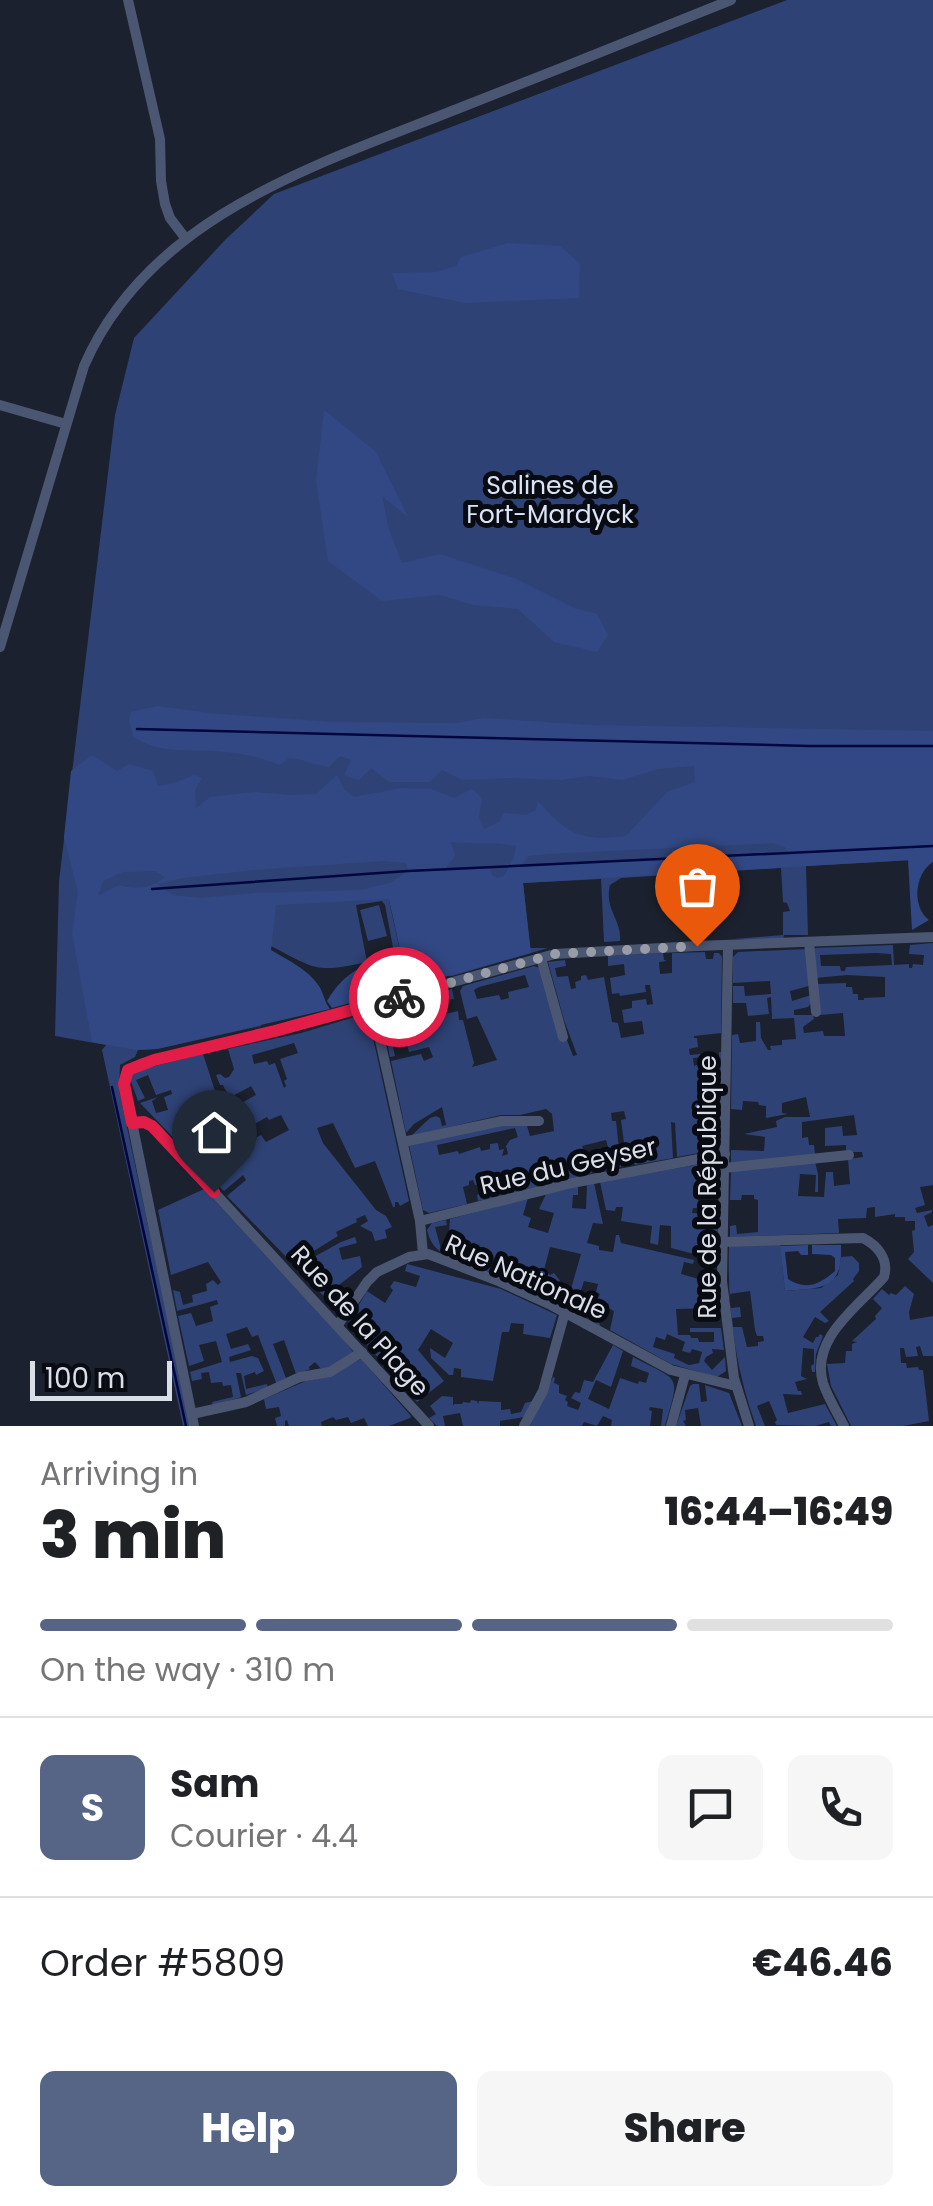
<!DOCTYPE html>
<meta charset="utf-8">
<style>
body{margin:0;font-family:Poppins,sans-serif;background:#f6f6f6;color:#202124;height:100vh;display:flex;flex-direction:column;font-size:38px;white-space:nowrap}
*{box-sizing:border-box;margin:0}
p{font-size:32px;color:#757577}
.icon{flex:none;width:55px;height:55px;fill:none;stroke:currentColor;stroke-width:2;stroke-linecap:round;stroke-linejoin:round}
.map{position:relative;height:1426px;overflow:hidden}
.side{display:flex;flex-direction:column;background:#fff;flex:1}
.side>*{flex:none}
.scale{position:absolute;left:30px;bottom:25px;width:142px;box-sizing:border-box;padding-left:10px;border:5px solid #dadee7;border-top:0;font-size:28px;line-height:35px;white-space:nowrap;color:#dadee7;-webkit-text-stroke:8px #080b11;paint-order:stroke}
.pin{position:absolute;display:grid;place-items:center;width:85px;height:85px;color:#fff;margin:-102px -42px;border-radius:50% 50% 50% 0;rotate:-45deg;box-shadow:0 0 10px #0007}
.pin .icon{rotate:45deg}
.courier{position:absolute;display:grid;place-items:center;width:100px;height:100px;margin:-50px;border:8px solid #e11d48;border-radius:50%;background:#fff;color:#222;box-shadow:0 2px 12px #0007}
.overview em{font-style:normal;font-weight:800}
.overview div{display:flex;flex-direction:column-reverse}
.overview{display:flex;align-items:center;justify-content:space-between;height:170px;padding:0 40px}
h1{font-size:65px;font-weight:800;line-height:75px}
.bar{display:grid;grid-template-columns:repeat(4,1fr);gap:15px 10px;align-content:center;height:120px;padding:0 40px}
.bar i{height:12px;border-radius:8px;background:#e0e0e0}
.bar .selected{background:#566486}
.bar p{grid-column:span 4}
.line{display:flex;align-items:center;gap:25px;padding:0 40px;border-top:2px solid #e0e0e0}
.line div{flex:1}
.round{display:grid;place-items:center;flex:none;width:105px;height:105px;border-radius:15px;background:#f6f6f6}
.action{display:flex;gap:20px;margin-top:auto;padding:20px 40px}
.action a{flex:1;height:115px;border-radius:15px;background:#566486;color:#fff;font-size:40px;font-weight:800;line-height:115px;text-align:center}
.action a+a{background:#f6f6f6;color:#202124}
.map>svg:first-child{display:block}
</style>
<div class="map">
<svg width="933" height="1426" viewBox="0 0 933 1426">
<rect width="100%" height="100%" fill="#1b212e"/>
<g fill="#2f4275" fill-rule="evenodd">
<path d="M787,0H933V859L806,866L808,935H784L783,939H734L783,935V912L790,911L787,903L783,902L781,868L621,878L610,885C604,910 622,919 620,941L604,942L601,879L523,883L530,948H548L452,976L382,973L380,984L365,987L369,973L360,968L408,958L389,900L401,956L395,958L385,905L382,901L356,905L367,962C316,973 317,970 271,946L261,1026L157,1049L138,1050L135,1057L120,1065L119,1090L191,1426H183L102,1050L106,1045L55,1036L59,881L115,415L134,338L226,239L274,194Z"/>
<path d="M379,905L387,936L368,941L360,910Z"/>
<path d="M933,943V1185L920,1187L925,1205L915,1208L917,1213L932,1210V1212L924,1216L928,1227L933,1225V1283L908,1259L914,1252L912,1231L915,1230V1221H905V1217H895V1214L875,1217V1207L867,1208L866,1218L838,1219L839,1233L730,1237V1226L736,1225L737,1234L758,1232V1200L754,1199V1195H742L741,1200H730L731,1171L815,1162L818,1174V1192H815L816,1175L800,1174L798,1196L824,1197L826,1172H833L834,1186L850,1184L848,1159L863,1157L862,1152H846V1145L825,1146V1128L842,1126L843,1136L857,1135L854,1115L802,1122V1138L808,1137L809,1145H814L815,1155L731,1163V1150L764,1151L765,1137L744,1134L777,1127L776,1121L785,1117H810L806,1097L782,1103V1113L788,1114L766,1118V1106L759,1105L758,1102L743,1101L742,1110L731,1109L732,1035L738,1034L740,1043L756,1041V1022H760L761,1038L768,1050H771L770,1046L782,1045V1040L796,1039L794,1018L772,1019L771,997L767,998L769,1014L748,1016L746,1003H733V986H744L745,996L771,994L770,981L733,983V957L738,952L806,949L809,986L790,991L792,1001L811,995V1003L808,1007L794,1010V1015H813L814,1019L803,1027L804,1033L823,1031L824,1036H845L843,1013L820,1015L817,984L846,983V987H852L853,994H858V1000H864V998L885,997V977L847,975L816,978L813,948L893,945L894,965L909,964V968H912L913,964L923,965L924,955L909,954L910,945ZM876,953L891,954L892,965L846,967L845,971H841L840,966H821L820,955Z"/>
<path d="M705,952L706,959H713L714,953H719L722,957L721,1033L694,1036V1038H697L698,1047L689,1049L690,1055L710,1053V1057L693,1058L694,1066L697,1065V1061H701L702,1072H707V1069L719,1068V1052H721L720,1143L715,1150L677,1157L675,1123L671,1122L673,1158L635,1165L634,1161H629L627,1166L621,1120L626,1119L624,1111L611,1113L612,1121H616L621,1167L598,1172L596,1168L599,1158L610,1154L606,1140L582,1146L592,1173L478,1201L477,1195L483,1193L481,1184L475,1185L473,1180L469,1181V1185L463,1187L467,1204L429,1213L423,1210L409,1145L507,1124L527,1126L530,1136L554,1131L552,1114L546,1109L520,1115H501L411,1136L430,1118L436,1116L440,1118L442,1126L446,1125L442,1107L414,1124L406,1133L391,1061L421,1054L424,1061L433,1057L429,1047L409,1052L405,1038L392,1042L395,1056L390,1057L387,1043L435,1029L427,996L452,989L454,999L438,1001L441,1015L458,1011L459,1020H463L474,1063L472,1067L497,1060L477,1016L467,1019L460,991L463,986L534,966L540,968L573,1056L577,1055L564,1020L548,962L565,960L566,966L555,968L557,977L568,976L571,989L576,988L575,982L581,980V976L586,975L588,980L604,977L612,1022L618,1023L621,1038L644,1034L642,1021L624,1023L622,1010L632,1008V1001L646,999L647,1005L653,1004L650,985H645L646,992L620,996L619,993L612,994L610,978L625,975L624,964L608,966V956L663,953L664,960L667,961L659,962L660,974L672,973V953ZM525,975L529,987L508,992L509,998L501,1000L499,995L477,999L474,990L479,987ZM515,1128L518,1137L510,1140L506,1146L508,1154L502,1156L504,1149L499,1150L498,1143L490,1144V1149L481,1151L480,1147L459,1154L458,1151L439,1155L437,1145Z"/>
<path d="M365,1014L368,1015L409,1201L400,1206L398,1202H395V1207H393L375,1161L355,1168L333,1123L317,1128L323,1143L376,1210L386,1216L392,1227L385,1230L387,1238L375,1241L372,1232L360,1226L368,1221L365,1215L356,1219L357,1222L336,1232L338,1236L293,1264L227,1196L246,1180L243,1175L224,1191L217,1184L230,1174L226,1168L229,1165L223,1158L208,1169L202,1161L213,1153H227L261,1135L266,1142L289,1130L281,1115L269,1120L267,1117L242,1131L232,1108L256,1095L251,1086L229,1098L223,1085H220L216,1075L220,1074L225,1078L229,1077L234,1069L228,1049L301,1033ZM294,1043L298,1053L280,1059L287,1079L284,1081L286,1086L284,1088L275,1063L269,1065L267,1061L254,1064L252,1055Z"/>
<path d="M203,1054L218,1100L200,1110L201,1113L197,1115L203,1127L189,1138L193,1147L208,1138L209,1140L213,1139L215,1144L195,1160L140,1103L158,1097L152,1101L156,1113L168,1110L164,1097L172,1094L171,1090L156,1095L148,1075L136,1080L145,1098L138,1101L129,1076L135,1071Z"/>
<path d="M712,1162L718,1165V1177L697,1178L698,1202H707V1208H693L692,1213L711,1214L712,1208H718L717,1260L671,1248V1226L660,1225L658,1245L650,1243L652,1226L621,1221L623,1207H616L615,1211L606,1210L600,1182Z"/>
<path d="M594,1183L603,1224L593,1223L587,1243L599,1246V1250L613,1252L616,1235H619L621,1243L694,1260L693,1264L684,1262L681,1274L716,1284L718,1308L676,1309L678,1335H690L691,1338H698L699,1342H714V1332H690V1328H721L724,1350L712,1349L713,1353L706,1357L704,1361L712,1370L725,1357L726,1371L717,1377L671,1364L610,1330L614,1311L608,1308L609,1304L601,1301L593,1316L599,1320L600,1326L587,1318L600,1294L596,1292L598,1284L584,1281L579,1297L583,1299L579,1313L566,1306L581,1254L550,1247L544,1270L550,1275L554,1273L564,1286L559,1303L505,1278L453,1258L451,1244L450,1257C436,1250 431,1245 427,1230L432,1223L446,1220L447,1225L435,1227L441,1249L448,1248L450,1219L528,1198L523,1215L531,1218L528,1227L548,1233L554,1213L539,1209L546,1194L578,1186V1195H573L572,1208L586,1209L587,1184ZM667,1334L685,1342L682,1351L690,1353L692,1349L702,1352L699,1363L689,1365L674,1358L675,1354L653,1347L656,1337L665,1340Z"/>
<path d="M204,1189L343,1339L354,1353L323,1371L315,1362L309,1367L310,1369L296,1374L284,1340L273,1344L286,1378L277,1385L258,1335L252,1337L247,1327L226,1334L231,1349L248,1344L251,1350L229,1357L230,1362L252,1356L258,1358L264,1371L256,1375L255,1372L244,1376L246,1389L267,1384L268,1388L246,1395L241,1373H236L241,1397L213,1406L212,1402L233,1397L231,1385L223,1386L222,1382L211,1383L209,1372L201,1373L202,1379L192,1381L190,1372L222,1362L216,1341L199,1345L204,1361L189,1366L178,1316L191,1313L196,1326L213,1321L210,1307L218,1304L217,1300L177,1311L173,1290L180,1292L183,1305L193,1302L192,1295L207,1291L206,1284L213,1280L218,1285L221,1282L208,1262L171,1275L158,1210Z"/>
<path d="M355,1237L357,1243L339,1248L342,1260L360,1256L362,1267L339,1285L348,1298L342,1307L336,1309L296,1267L301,1264L321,1284L329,1276L312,1258L341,1242Z"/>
<path d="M780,1243L785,1291L821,1288L838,1275L841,1257L852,1256L859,1263V1271L853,1279L854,1281L820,1312L829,1321L825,1323L815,1317L803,1337L813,1343L816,1337H818L820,1334L823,1336L816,1354L815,1372H812L811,1366L814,1364V1349L803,1348L801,1376L807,1379L795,1382L798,1391H801L802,1395L783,1394L788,1413L825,1404L837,1426H831L829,1422L815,1426L776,1425L775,1422L777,1420L769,1401L757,1406L765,1426H756C735,1368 727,1307 729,1246ZM750,1291L755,1330L757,1336H763L764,1341L758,1342V1346L747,1347L742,1327H733L732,1318L741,1317L740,1307L731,1308L729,1294Z"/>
<path d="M407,1264L501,1289L557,1315L550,1338L523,1334L524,1324L511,1323L509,1332H502L493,1381L461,1377V1369L454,1368L453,1375H449L431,1358L430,1348L445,1358L453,1343L431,1329L418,1350L444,1381L417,1402L348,1323L367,1291L385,1303L393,1290L390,1287L394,1281L416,1287L420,1276L405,1271Z"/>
<path d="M905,1286L914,1294L909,1312L910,1320L933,1316V1356H923L920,1346L916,1347L918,1356L906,1357L904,1348H900L901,1363H906L907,1368L918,1367L919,1370H923L929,1421L903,1426H851L831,1386L827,1364L845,1363L846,1351H852V1344L857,1342L852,1341L876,1319L875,1316L882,1308L873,1299L882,1289L889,1295L891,1293L896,1295Z"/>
<path d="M613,1345L623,1351L611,1387L596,1380L588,1399L609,1409L620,1378L638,1384L639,1381L646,1383L649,1373L631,1366L633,1357C680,1382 681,1373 665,1426H661L663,1409L650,1407L649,1410L652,1411L650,1426H611L612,1420L603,1416L597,1426L584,1422L582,1426H530L553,1377L555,1378L554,1383L559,1385V1393L567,1396L565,1400L568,1402L567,1406L578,1410L581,1403L571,1398L575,1392L580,1393L584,1380L593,1382Z"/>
<path d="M361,1359L411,1416L410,1418L389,1426H368L364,1418L351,1423L348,1417L336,1420L333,1417L321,1422L322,1426H289L287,1420L285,1421V1426H277L275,1418L281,1416L279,1407L266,1409L264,1399L306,1381L327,1377Z"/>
<path d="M693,1384H699L701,1402L707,1401L705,1385L729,1393L742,1426H701L698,1408L685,1410L686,1420L683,1421L686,1426H676L690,1386Z"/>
<path d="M442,1396L453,1397V1406L454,1404H462L463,1402L470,1403L471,1400L477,1401L478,1404L479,1401L501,1402V1410L510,1409L511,1414L521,1412L525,1403L533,1401L524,1417L500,1421V1426H463L460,1413L443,1416L445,1426H437L429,1418L436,1414L430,1406Z"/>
</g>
<g fill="#324884" fill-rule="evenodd">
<path d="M508,243L560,246L580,264L579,298L465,303L398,289L392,273L436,272L456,266L461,257Z"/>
<path d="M324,410L376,452L408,517L382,496L389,530L402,563L440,554L514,578L574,608L597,614L608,635L597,652L554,642L518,609L473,605L440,595L382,601L328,561L316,481Z"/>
<path d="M157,706L218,714L334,722L457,723L484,718L588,725L933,731V862C915,873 911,906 929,920L912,930L908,860L523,883L531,953L332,1008L327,1001C336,986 345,976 360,968L370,973L365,986L379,984C383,971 388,964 402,959L389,899L276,905L271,950C287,960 308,969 319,986C324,994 324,1001 330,1009L157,1049L136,1050L92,1042L72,933L78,893L64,837L71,771L92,755L117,771L129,764L153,771L158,786L174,783L194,775L202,778L195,790L196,808L210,797L255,792L290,795L316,794L337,775L345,790L354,797L401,788L431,789L454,798L472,789L482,798L479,817L484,829L499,822L504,813L526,815L536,810L538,801C567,834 581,842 626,836L667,792L695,782L694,766L658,769L623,780L589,776L561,780L511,778L462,780L442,770L430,782H389L371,768L359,780L344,775L351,760L340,756L329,767C315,766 304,759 289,758L280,765C262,758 245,754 226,752C194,748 160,756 133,736L129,721L131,712ZM451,842C469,844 501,842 516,846L514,857L504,876L497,878L492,875L489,867L445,869L455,856ZM773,843L785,847L789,854L522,865L528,856L548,854ZM383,861L406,863L408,871L390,883L360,890L255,893L201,898L173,895L157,884L183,878L254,870ZM154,871L165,877C151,889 136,890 119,885L98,896L103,881L123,872Z"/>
<path d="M808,1245V1255H801L798,1251L785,1252L788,1279C806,1291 820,1284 835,1271V1258L831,1255L812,1254V1245H841C843,1290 822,1288 785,1291L780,1246Z"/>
</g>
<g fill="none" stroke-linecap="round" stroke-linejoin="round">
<g stroke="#02063e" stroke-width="2.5">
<path d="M137,729L809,746H933"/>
<path d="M152,889L408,871L933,846"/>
<path d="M112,1087L186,1426"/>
</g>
<g stroke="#4b5672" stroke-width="10">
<path d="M128,0L160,139L161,181L165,204L170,218L186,239"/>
<path d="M0,405L66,424"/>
<path d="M0,647L84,366C150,214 320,164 462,107C552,72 641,36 731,0"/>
<path d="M809,942L816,1012"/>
<path d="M728,945L722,1281L734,1378L749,1426"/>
<path d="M541,958L563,1037"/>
<path d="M372,1004L420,1221L423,1254"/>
<path d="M133,1123L145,1122L155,1128L429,1426"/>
<path d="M403,1142L502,1121H539"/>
<path d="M724,1168L849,1155"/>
<path d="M420,1221L572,1183L725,1154"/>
<path d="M722,1242L863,1238C878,1246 889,1259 884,1277C859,1306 810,1338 823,1383C828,1398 837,1412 844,1426"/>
<path d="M338,1325L367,1282L377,1272L409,1257L428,1254L496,1280L551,1305L671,1370L736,1386"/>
<path d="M192,1414L246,1402L300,1377L330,1372L362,1352"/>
<path d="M194,1426L124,1083L128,1070L143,1063L281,1029L555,954L697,946L933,937"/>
<path d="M524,1426L543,1391L565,1312"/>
<path d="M671,1426L685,1375"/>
</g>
</g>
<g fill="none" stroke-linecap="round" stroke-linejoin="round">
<path stroke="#979ca6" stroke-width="10" stroke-dasharray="0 18" d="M399,997L555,954L697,946"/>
<path stroke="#e11d48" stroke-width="12" d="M214,1192L152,1126L144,1122L132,1123L124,1084L128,1070L154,1060L275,1031L399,997"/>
</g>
<g text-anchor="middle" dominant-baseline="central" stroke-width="10" stroke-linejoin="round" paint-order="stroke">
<g font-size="25" fill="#dbe3f6" stroke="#080b11">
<text x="550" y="485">Salines de<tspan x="550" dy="29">Fort-Mardyck</tspan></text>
</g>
<g font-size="25" fill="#dadee7" stroke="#080b11">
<text transform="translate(568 1166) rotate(-13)">Rue du Geyser</text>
<text transform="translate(707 1187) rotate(-90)">Rue de la République</text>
<text transform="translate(526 1277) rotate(24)">Rue Nationale</text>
<text transform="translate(360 1321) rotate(48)">Rue de la Plage</text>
</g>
</g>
</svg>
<div class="scale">100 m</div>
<div class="pin" style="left:697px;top:946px;background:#ea580c"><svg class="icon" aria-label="bag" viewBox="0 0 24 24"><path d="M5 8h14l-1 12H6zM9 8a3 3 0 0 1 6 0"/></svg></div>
<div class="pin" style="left:214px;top:1192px;background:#1f2937"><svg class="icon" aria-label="home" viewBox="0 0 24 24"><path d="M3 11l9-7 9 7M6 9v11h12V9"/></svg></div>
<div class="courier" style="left:399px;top:997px"><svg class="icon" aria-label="bike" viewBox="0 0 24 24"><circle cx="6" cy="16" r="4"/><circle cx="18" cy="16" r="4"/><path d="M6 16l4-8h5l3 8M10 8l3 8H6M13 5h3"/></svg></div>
</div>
<section class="side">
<div class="overview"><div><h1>3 min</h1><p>Arriving in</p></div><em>16:44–16:49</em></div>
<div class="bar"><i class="selected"></i><i class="selected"></i><i class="selected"></i><i></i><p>On the way · 310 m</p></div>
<div class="line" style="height:180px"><b class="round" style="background:#566486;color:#fff">S</b><div><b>Sam</b><p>Courier · 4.4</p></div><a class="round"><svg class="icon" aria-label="chat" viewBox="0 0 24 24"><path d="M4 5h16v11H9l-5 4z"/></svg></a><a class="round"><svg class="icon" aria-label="phone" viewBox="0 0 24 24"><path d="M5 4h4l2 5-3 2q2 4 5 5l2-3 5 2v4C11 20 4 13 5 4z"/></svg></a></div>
<div class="line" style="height:130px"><div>Order #5809</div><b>€46.46</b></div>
<div class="action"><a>Help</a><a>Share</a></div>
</section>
